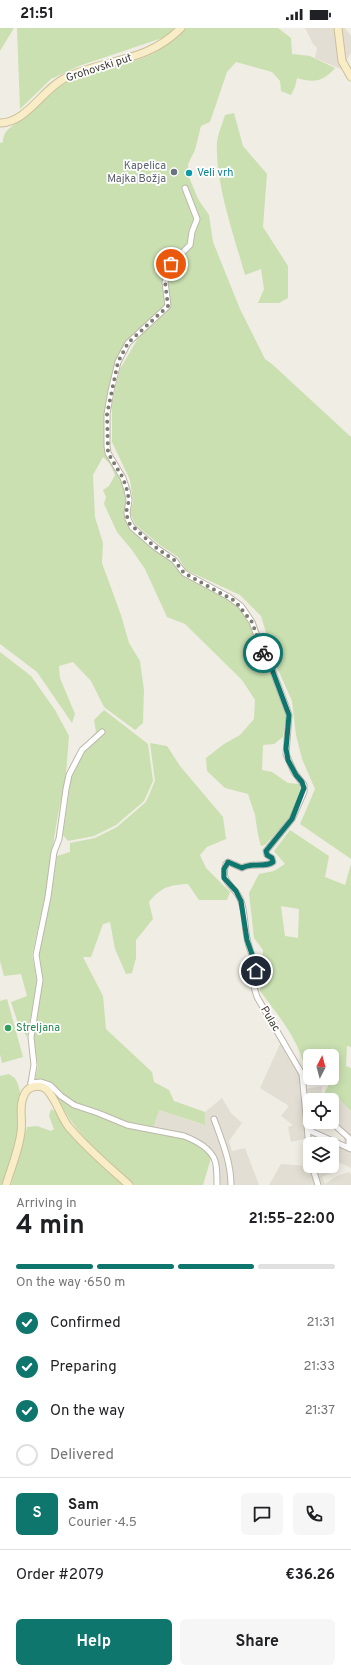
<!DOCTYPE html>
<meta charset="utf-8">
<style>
body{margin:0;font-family:Overpass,sans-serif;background:#f6f6f6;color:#202124;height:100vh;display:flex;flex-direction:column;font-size:15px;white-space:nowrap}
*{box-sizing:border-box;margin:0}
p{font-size:13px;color:#757577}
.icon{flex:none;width:22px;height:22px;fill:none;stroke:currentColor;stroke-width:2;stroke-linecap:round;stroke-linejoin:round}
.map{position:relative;height:1157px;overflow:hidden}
.sheet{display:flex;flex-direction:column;background:#fff;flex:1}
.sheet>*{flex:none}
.needle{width:26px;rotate:6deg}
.tools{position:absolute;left:303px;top:1021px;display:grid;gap:8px}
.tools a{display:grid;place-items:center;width:36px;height:36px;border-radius:6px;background:#fff;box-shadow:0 2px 10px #0003;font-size:20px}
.pin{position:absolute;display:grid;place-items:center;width:34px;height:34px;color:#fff;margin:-17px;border:2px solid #fff;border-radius:50%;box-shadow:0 1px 4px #0007}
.courier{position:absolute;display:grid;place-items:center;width:40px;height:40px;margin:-20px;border:3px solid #0f766e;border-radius:50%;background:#fff;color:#222;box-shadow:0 1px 5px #0007}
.overview em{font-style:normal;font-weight:700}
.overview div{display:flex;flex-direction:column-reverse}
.overview{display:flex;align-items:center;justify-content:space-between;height:68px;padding:0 16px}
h1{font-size:26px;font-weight:700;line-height:30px}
.bar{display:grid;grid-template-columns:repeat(4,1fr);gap:6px 4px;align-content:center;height:48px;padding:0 16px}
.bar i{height:5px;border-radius:3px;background:#e0e0e0}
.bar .active{background:#0f766e}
.bar p{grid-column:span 4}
.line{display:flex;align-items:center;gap:10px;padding:0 16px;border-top:1px solid #e0e0e0}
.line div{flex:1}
.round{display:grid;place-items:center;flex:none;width:42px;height:42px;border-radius:6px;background:#f6f6f6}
ol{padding:0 16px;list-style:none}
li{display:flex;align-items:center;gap:12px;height:44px}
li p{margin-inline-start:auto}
li .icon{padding:4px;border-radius:50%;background:#0f766e;color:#fff;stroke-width:4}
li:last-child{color:#757577}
li i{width:22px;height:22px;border:2px solid #e0e0e0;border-radius:50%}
.action{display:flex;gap:8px;margin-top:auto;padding:8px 16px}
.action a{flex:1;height:46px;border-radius:6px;background:#0f766e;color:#fff;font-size:16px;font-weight:700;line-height:46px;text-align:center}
.action a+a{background:#f6f6f6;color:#202124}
.status{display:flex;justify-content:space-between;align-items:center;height:28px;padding:0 20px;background:#fff;direction:ltr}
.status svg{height:11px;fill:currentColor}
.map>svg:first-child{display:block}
</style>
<div class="status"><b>21:51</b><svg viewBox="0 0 49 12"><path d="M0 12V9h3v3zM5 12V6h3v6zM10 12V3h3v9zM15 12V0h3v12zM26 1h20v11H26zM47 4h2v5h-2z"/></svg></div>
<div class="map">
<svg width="351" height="1157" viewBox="0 0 351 1157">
<rect width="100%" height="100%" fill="#f0ede4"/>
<g fill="#e3ded3">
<path d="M345,0L351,8V25L341,41L315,30L317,20L313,16L305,0Z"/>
<path d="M281,1014L296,1042L305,1045L306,1061L322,1058V1072H310V1094L313,1116H310V1138H331L334,1143L322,1149L325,1156L337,1148L349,1144L351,1147V1157H269L281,1136L307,1138L304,1111L291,1114L288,1099L293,1097L281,1088L289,1078L260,1060Z"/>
<path d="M336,1068L351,1083V1140L332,1131V1116H326L328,1113L344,1118V1109L328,1094H332V1072Z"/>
<path d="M222,1070L231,1085L242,1095L229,1113L232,1123L245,1120L259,1157H214V1138L211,1130L153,1104L159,1082L204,1097L205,1084Z"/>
</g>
<g fill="#cae0b1" fill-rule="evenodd">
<path d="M0,0H14L0,23Z"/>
<path d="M17,0H174L168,8L79,38L51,51L20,81Z"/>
<path d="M185,0H278L291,10L292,26L310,28L335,40C323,54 314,55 297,50L295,59L291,67L281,63L280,53L272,44L236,34L227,44L210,94L201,98L195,122L188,136L189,149L198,171L209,187L213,214L240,281L265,331L272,336L351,409V831L300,796L315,761L302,731L296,707L292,673L276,637L261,588L240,567L186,542L178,529L160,517L135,496L130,485L133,474L130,452L112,414V377L120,341L140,307L156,294L159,286L139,301L127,314L116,334L105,413L122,451L127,472L124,487L128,497L150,518L170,533L182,547L229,571L240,580L248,591L286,685L283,709L274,716L263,717L262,742L272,744L288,755L300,756C302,780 280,801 265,817L261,818L258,807L255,787L248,766L225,760L207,743L206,730L224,716L240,707L254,691L255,672L242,652L185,596L167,589L145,541L132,522L117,504L104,476L106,469L103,462L109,458L115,447L110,436L103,429L93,447L95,489L103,515L102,535L121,587L129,615L140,633L144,662L143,695L135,702L104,679L91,653L73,634L59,638L60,650L75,686L72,695L37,644L0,616V115L3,114C3,100 16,97 26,88C40,76 49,61 66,52C94,39 127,39 154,25C166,18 175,9 185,0Z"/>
<path d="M234,85L243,118L267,146L263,199L288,238V270L279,275H258L264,261L261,241L245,247C234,207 215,156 217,114C218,106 222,96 225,87Z"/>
<path d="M0,624L31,648L55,682L69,708L66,746L57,792L45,868L32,927L37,953L27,1009L18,995L11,974L27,968L21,946L4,948L0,933Z"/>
<path d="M104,682L148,716L153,753L144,773L116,797L94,808L68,813L63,807L74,730L82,719L96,704L94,692Z"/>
<path d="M150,715L167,718L180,738L223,789L226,811L207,819L200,827L206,840L230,864L227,872H199L188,856C169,857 161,859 149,874L153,891L136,912V930L132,945L126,946L115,921L110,894L103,896L91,929H83L103,968L106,1001L152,1044L154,1054L169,1062L174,1073L205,1084V1097L159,1082L154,1099C128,1098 97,1086 74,1074C56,1065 59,1052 35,1052L38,1038L33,1009L41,953L38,927L51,869L57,828L70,824V815L95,810L117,799L146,774L155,753Z"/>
<path d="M290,802L329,828L325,849L345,857L351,836V1019L347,1018L346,1038L351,1040V1083L336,1068L332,1072H322L323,1067L333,1049L332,1028H310V1050H327L307,1054C304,1017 281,991 260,963L263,922L254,910L249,865L259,846L274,843L285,836L274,823ZM281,878L299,881L298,910L285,908Z"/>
<path d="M7,971L23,1029L2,1035L0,1026V973Z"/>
<path d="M9,1046C11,1048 15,1049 16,1052C29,1074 12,1133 5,1157H0V1048Z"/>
<path d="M60,1068C82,1078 103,1092 127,1099C154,1108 193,1102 211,1130L203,1157H134C104,1131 75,1106 57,1069Z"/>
<path d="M51,1081L56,1084L62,1094L125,1157H11L27,1099L37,1098L51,1103L54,1101L49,1088Z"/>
</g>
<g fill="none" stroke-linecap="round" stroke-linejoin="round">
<g stroke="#bdb7ab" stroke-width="7">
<g id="minor">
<path d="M185,160L197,191L192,204L190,217L175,232L169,242L165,254L168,278L128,315L118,334L111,363L107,386V418L108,425L123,450L127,462L129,472L127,485L128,491L132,499L155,519L174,532L184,545L229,569L241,578L252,594L263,625L270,636L287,681L289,687L286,726L294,744L304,757V764L292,791L266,823L267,827L272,830L273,834C266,840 252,834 242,840L228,834L226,836C219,856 236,857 241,873C246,887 244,904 249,918C251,926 256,934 256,942C256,947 253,952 254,957C254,961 256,965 257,969L302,1046L310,1129"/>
<path d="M31,1055L34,1037L31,1009L40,952L36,927L48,869L54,824L59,811L66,761L69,747L82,722L102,704"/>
<path d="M32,1056L31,1055L41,1054L50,1057L61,1068L74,1077L98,1085L127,1097L184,1108C197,1113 214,1122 216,1137C217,1144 217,1151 217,1157"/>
<path d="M214,1091C222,1113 231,1134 231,1157"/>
<path d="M331,1094L349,1110V1120"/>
<path d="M308,1102L351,1121"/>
<path d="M310,1103L314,1094"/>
<path d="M312,1138L318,1157"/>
</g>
</g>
<g stroke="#cbbf98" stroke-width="9">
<g id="secondary">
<path d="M338,0L342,33L351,49"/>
<path d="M0,95C27,95 43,60 67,49C108,30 146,35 181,0"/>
<path d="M6,1157C11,1140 19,1122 21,1104C23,1092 18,1077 25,1065C29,1058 40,1056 46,1061C55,1069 60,1087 68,1098C86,1120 108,1138 129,1157"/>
</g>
</g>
<use href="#minor" stroke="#fff" stroke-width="5"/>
<use href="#secondary" stroke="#f8edc6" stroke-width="7"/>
</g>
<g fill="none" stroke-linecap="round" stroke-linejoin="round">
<path stroke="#7e7b72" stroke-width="4" stroke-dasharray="0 7.2" d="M171,236L165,254L168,278L128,315L118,334L107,386L108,425L123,450L127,462L129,472L126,485L129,495L155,519L174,532L184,545L235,573L252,594L263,625"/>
<path stroke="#0f766e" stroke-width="5" d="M256,943L255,935L247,912L241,873L236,863L224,850V841L228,834L242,840C252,834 266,840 273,834L272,830L267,827L266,823L292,791L304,760L302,754L296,747L288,732L286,721L289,687L270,636L263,625"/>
</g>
<circle fill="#6b7280" stroke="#fff" stroke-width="1.5" cx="174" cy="144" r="4"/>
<circle fill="#0f9aa8" stroke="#fff" stroke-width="1.5" cx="189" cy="145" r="4"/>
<circle fill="#2e9e5b" stroke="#fff" stroke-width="1.5" cx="8" cy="1000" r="4"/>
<g text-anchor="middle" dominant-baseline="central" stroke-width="3.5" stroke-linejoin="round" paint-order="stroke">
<g font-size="11" fill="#413d35" stroke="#fff">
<text transform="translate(99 40) rotate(-18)">Grohovski put</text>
<text transform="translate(270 991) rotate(59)">Pulac</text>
</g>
<g font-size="11" fill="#5b616d" stroke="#fff" text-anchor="end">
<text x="166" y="138">Kapelica<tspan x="166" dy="13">Majka Božja</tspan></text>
</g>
<g font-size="11" fill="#0d838f" stroke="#fff" text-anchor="start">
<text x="197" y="145">Veli vrh</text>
</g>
<g font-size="11" fill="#27864d" stroke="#fff" text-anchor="start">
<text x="16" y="1000">Streljana</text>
</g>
</g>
</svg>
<div class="tools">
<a><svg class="needle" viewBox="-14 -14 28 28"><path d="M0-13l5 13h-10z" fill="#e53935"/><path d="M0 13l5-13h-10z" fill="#757577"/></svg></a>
<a><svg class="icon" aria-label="locate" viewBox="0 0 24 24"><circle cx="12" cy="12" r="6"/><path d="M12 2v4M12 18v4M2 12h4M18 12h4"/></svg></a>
<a><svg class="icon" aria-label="layers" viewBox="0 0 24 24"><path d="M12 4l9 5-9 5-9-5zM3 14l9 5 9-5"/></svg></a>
</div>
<div class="pin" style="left:171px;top:236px;background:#ea580c"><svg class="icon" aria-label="bag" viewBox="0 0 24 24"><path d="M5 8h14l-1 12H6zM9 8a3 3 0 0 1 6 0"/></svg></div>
<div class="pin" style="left:256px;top:943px;background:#1f2937"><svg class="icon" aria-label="home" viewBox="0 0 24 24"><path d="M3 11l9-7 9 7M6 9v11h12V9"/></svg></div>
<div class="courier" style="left:263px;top:625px"><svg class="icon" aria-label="bike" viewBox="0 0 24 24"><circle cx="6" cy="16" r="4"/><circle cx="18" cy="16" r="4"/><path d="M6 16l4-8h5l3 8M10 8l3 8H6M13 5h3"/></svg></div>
</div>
<section class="sheet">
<div class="overview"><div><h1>4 min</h1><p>Arriving in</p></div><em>21:55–22:00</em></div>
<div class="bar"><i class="active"></i><i class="active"></i><i class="active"></i><i></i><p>On the way · 650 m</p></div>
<ol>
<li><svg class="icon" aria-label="check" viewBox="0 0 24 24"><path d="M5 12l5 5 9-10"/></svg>Confirmed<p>21:31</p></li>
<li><svg class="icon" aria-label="check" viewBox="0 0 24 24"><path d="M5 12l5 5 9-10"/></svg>Preparing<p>21:33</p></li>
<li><svg class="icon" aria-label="check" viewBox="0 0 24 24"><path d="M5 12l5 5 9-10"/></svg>On the way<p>21:37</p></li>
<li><i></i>Delivered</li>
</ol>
<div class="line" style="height:72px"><b class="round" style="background:#0f766e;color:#fff">S</b><div><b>Sam</b><p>Courier · 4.5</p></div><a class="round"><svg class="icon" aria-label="chat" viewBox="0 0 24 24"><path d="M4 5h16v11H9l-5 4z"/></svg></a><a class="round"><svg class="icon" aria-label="phone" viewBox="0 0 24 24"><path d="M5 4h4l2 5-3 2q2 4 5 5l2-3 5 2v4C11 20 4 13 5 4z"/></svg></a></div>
<div class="line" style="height:52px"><div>Order #2079</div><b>€36.26</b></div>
<div class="action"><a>Help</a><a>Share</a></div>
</section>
